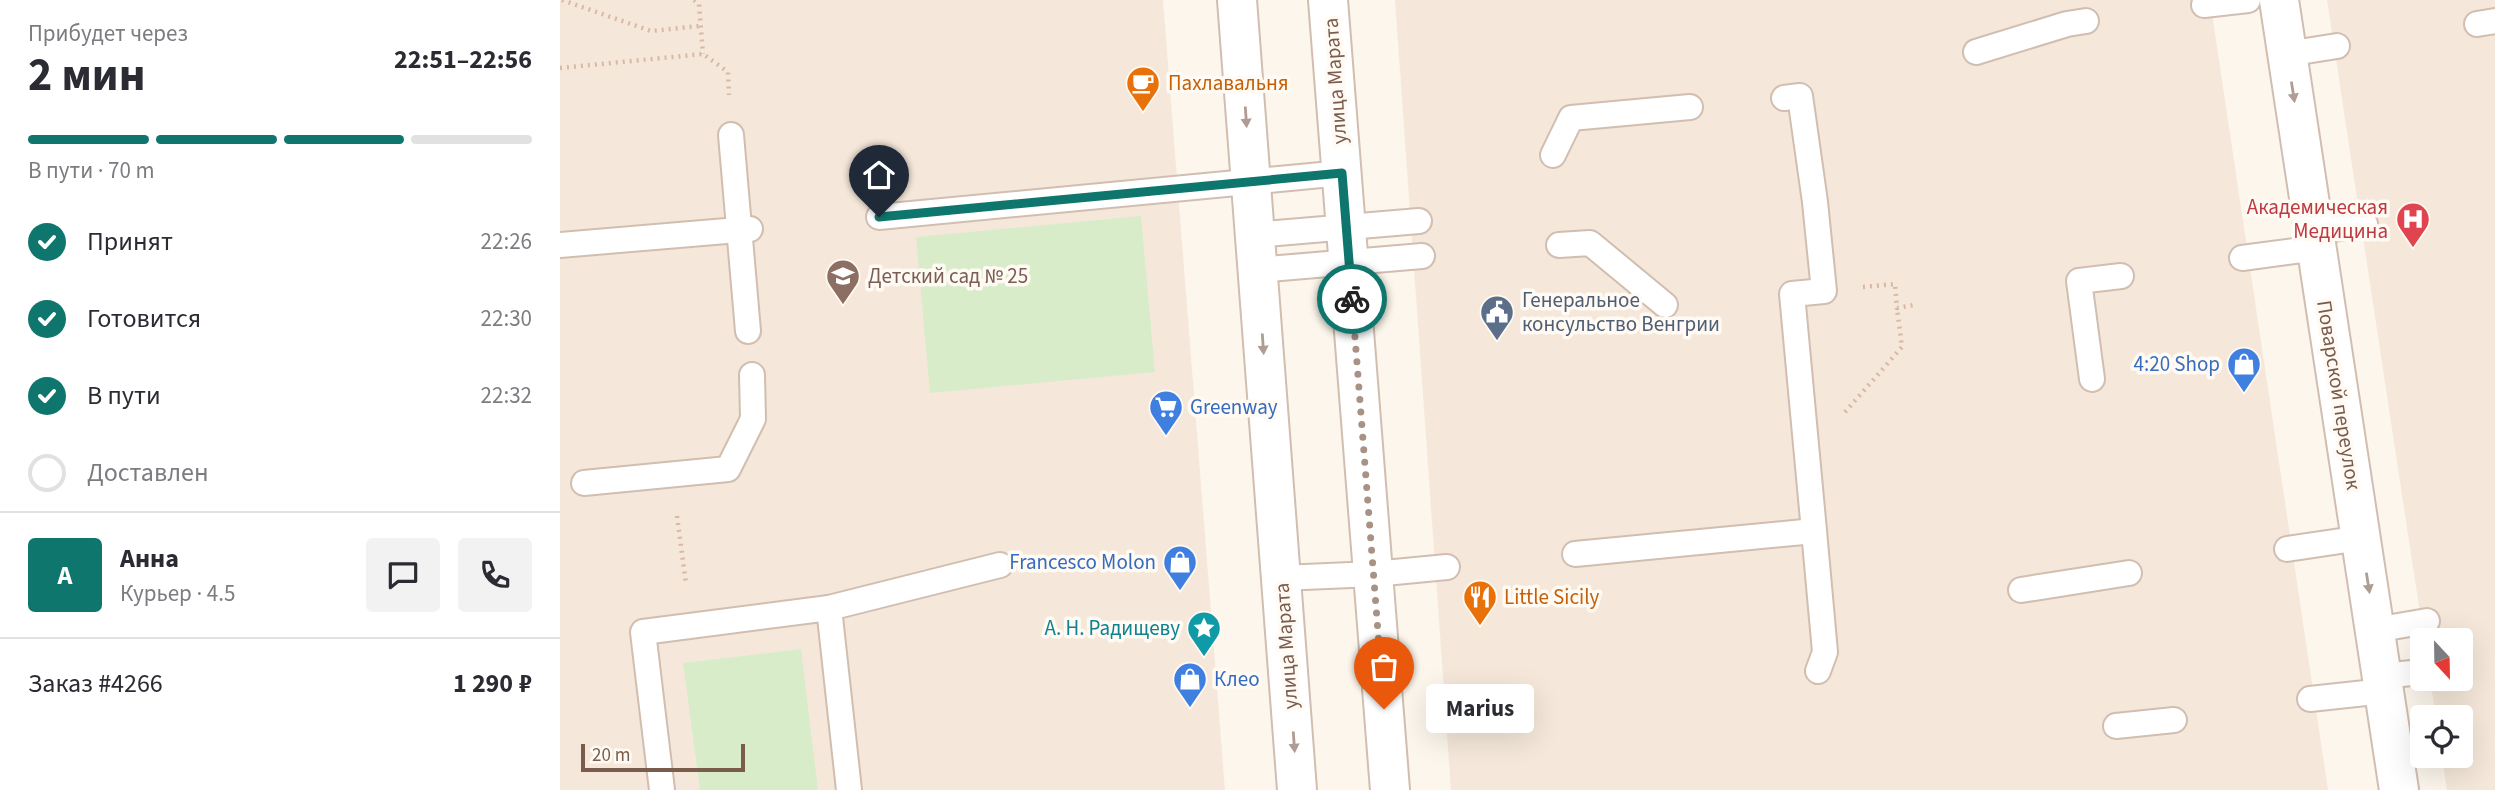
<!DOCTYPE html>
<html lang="ru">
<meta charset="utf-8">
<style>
body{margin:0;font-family:"Source Sans 3",sans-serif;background:#f2f2f3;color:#2b2b33;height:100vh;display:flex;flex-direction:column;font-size:26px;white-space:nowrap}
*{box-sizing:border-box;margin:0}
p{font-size:23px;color:#7c7c81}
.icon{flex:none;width:38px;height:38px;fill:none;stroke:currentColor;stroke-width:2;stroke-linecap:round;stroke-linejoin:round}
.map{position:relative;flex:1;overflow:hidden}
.details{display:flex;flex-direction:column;background:#fff;width:560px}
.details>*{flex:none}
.needle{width:46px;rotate:158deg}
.tools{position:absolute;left:1850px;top:628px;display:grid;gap:14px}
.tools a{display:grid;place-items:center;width:63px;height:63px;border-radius:7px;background:#fff;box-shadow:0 7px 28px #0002;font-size:35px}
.scale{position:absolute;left:21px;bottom:18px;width:164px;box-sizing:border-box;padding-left:7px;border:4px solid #7a5c4d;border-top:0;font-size:19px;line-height:24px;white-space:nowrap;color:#7a5c4d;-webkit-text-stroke:5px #fffaf3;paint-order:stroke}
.pin{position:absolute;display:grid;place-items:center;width:60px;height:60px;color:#fff;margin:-72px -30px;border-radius:50% 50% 50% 0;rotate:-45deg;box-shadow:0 0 7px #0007}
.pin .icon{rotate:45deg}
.courier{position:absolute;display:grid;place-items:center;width:70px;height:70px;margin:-35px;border:5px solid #0f766e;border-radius:50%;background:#fff;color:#222;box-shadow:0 2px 9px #0007}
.bubble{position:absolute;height:49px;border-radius:7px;background:#fff;box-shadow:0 7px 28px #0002;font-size:23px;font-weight:700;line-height:49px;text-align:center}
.overview em{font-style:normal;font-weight:700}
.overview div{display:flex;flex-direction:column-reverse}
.overview{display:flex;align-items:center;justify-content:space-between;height:119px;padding:0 28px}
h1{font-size:46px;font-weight:700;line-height:52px}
.bar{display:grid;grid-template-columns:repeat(4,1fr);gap:10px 7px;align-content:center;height:84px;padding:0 28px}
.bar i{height:9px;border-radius:5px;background:#e1e1e2}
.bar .selected{background:#0f766e}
.bar p{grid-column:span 4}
.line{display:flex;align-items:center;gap:18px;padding:0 28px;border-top:2px solid #e1e1e2}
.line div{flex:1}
.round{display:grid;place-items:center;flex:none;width:74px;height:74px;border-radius:7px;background:#f2f2f3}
ol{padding:0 28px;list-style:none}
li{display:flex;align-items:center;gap:21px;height:77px}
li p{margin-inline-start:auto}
li .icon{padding:7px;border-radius:50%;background:#0f766e;color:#fff;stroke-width:4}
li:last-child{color:#7c7c81}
li i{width:38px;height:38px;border:4px solid #e1e1e2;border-radius:50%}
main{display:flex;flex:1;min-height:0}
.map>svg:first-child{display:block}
</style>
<main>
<section class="details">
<div class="overview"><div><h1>2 мин</h1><p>Прибудет через</p></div><em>22:51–22:56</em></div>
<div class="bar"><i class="selected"></i><i class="selected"></i><i class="selected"></i><i></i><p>В пути · 70 m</p></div>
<ol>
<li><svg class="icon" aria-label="check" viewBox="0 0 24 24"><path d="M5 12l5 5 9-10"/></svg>Принят<p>22:26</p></li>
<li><svg class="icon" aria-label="check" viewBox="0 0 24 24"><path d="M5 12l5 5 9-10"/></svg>Готовится<p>22:30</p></li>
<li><svg class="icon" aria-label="check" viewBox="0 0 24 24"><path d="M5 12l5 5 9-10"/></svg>В пути<p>22:32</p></li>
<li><i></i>Доставлен</li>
</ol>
<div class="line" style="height:126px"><b class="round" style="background:#0f766e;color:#fff">А</b><div><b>Анна</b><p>Курьер · 4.5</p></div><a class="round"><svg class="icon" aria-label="chat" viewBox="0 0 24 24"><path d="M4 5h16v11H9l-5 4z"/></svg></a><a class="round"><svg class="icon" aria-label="phone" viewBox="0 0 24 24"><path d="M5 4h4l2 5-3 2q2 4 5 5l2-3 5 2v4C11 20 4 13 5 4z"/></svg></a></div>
<div class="line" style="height:91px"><div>Заказ #4266</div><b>1 290 ₽</b></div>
</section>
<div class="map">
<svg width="1935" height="790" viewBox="0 0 1935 790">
<rect width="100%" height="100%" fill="#fdf6ec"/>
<g fill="#f5e8da">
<path d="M0,0H603L665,790H0Z"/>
<path d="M835,0H1650L1768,790H891Z"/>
<path d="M1767,0H1935V790H1887L1882,756H1900V718L1876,717L1870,679H1900V640H1864Z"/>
</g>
<g fill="#d8ecc9">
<path d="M581,216L595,372L370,393L356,237Z"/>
<path d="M241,649L258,790H140L123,663Z"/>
</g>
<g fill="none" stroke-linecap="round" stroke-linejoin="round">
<g stroke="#d1beb0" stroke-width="28">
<g id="service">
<path d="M1644,5L1688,0"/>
<path d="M1917,24L1935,21"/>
<path d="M1416,52L1507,24L1526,21"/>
<path d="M1727,54L1777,46"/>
<path d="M171,135L188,331"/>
<path d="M993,155L1011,118L1130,107"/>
<path d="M319,217L782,173"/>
<path d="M1755,232L1805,224"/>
<path d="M694,235L859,221"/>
<path d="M0,245L190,229"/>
<path d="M999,245L1030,243L1105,305"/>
<path d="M1682,258L1757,248"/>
<path d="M697,270L862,256"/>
<path d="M1532,379L1519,281L1561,276"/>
<path d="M24,483L168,469L193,419L192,375"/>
<path d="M1254,531L1265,652L1258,671"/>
<path d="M1727,549L1801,538"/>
<path d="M1015,554L1254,531L1232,294L1264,291L1255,202L1240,96L1224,98"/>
<path d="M721,578L814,574L887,567"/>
<path d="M1461,590L1569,573"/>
<path d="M269,608L289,790"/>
<path d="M1815,630L1867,621"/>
<path d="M1821,676L1862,672"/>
<path d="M1750,699L1824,691"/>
<path d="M1556,726L1614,720"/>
<path d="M102,790L83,632L269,608L440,565"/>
</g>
</g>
<g stroke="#d1beb0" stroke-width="42">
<path id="minor" d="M1719,0L1839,790"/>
</g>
<g stroke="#d1beb0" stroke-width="42">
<g id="tertiary">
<path d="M677,0L737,790"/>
<path d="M768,0L830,790"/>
</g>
</g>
<g stroke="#d9b8a5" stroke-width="4.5" stroke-dasharray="2 5" stroke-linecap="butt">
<path d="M2,0L91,31L140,26"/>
<path d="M134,0L139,4L143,54"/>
<path d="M0,68L143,54L168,72L169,95"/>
<path d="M1303,287L1335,284L1337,308L1354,305"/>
<path d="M1285,412L1342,347L1337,308"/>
<path d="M117,516L126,584"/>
</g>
<use href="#service" stroke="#fff" stroke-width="24"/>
<use href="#minor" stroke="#fff" stroke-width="38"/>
<use href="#tertiary" stroke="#fff" stroke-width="38"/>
</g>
<defs><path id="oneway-solid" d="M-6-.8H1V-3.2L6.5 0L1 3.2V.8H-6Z" transform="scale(1.75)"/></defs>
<g fill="#af9d94">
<use href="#oneway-solid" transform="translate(1733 92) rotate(81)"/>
<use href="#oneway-solid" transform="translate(686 117) rotate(86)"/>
<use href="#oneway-solid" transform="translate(703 344) rotate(86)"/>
<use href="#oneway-solid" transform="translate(1808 583) rotate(81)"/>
<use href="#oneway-solid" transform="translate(734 742) rotate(86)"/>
</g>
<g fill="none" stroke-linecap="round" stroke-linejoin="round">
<path stroke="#a89285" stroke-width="7" stroke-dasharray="0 12.6" d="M792,299L824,709"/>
<path stroke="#0f766e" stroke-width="9" d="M319,217L782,173L792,299"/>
</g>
<defs>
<g id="cafe-pin" transform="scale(1.75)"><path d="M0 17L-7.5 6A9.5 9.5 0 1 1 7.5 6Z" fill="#e8710a" stroke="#fffaf3"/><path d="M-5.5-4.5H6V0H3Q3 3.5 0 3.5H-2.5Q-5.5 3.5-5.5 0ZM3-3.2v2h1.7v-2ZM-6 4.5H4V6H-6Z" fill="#fff"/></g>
<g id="hospital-pin" transform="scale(1.75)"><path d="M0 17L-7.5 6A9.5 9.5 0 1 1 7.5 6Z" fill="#e0444e" stroke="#fffaf3"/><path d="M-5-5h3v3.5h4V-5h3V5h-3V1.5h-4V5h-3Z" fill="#fff"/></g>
<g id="school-pin" transform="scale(1.75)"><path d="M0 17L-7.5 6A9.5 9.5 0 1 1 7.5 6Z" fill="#8d6e63" stroke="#fffaf3"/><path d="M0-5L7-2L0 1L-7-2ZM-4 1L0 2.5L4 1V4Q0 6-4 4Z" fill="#fff"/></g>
<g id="civic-pin" transform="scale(1.75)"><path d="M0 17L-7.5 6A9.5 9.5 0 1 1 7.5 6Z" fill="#5c6f8a" stroke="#fffaf3"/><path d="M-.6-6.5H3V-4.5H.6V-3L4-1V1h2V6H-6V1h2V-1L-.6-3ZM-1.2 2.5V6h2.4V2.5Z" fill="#fff"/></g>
<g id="shop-pin" transform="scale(1.75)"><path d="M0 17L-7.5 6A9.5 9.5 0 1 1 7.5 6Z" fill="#3f7fe0" stroke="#fffaf3"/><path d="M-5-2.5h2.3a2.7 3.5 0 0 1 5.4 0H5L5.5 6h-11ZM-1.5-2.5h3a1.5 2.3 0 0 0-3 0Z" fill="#fff"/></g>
<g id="supermarket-pin" transform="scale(1.75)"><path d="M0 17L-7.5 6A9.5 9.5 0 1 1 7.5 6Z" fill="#3f7fe0" stroke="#fffaf3"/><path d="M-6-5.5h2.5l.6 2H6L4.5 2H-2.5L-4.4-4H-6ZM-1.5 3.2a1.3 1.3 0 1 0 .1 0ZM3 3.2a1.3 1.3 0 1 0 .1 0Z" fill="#fff"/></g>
<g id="restaurant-pin" transform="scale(1.75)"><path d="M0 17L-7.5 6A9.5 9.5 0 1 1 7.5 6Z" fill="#e8710a" stroke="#fffaf3"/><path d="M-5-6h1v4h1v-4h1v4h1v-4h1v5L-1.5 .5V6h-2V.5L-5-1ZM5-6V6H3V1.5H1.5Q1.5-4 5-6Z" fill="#fff"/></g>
<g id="sight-pin" transform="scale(1.75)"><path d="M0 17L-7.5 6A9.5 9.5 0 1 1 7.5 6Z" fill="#0f9aa8" stroke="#fffaf3"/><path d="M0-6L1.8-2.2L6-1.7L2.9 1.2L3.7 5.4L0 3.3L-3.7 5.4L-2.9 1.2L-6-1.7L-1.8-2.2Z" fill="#fff"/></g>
</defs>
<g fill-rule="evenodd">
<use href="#cafe-pin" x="583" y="83"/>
<use href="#hospital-pin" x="1853" y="219"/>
<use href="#school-pin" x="283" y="276"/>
<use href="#civic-pin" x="937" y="312"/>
<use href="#shop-pin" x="1684" y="364"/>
<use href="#supermarket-pin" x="606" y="407"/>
<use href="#shop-pin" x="620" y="562"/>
<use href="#restaurant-pin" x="920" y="597"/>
<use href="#sight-pin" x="644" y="628"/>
<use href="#shop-pin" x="630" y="679"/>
</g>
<g text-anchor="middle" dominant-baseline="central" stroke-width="7" stroke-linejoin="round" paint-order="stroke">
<g font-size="21" fill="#7a5c4d" stroke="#fffaf3">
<text transform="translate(775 81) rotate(-94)">улица Марата</text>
<text transform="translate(1779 395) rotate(81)">Поварской переулок</text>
<text transform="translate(726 646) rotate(-94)">улица Марата</text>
</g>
<g font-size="21" fill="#c56008" stroke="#fffaf3" text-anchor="start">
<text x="608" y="83">Пахлавальня</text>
<text x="944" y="597">Little Sicily</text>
</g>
<g font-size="21" fill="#be3a42" stroke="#fffaf3" text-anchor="end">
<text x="1828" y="207">Академическая<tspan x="1828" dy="24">Медицина</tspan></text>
</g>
<g font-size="21" fill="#785e54" stroke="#fffaf3" text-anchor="start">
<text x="308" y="276">Детский сад № 25</text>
</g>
<g font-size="21" fill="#4e5e75" stroke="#fffaf3" text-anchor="start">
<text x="962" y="300">Генеральное<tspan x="962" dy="24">консульство Венгрии</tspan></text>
</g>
<g font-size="21" fill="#366cbe" stroke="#fffaf3" text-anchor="end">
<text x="1660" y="364">4:20 Shop</text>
<text x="630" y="407" text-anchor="start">Greenway</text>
<text x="596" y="562">Francesco Molon</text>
<text x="654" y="679" text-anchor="start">Клео</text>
</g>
<g font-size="21" fill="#0d838f" stroke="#fffaf3" text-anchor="end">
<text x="620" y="628">А. Н. Радищеву</text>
</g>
</g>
</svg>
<div class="tools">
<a><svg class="needle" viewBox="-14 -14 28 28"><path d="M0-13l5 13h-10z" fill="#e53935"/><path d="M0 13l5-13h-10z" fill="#7c7c81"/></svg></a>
<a><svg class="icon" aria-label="locate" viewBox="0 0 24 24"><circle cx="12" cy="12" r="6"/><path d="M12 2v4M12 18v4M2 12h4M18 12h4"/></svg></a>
</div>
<div class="scale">20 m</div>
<div class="pin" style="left:824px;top:709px;background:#ea580c"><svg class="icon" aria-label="bag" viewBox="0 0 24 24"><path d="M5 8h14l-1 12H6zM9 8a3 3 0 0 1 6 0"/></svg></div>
<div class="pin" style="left:319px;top:217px;background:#1f2937"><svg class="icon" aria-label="home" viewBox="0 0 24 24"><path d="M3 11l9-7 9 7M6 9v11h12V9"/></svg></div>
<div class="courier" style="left:792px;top:299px"><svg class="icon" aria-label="bike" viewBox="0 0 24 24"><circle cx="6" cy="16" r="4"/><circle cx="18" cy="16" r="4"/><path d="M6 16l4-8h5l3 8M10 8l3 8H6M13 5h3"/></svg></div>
<div class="bubble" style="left:866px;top:684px;width:108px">Marius</div>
</div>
</main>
